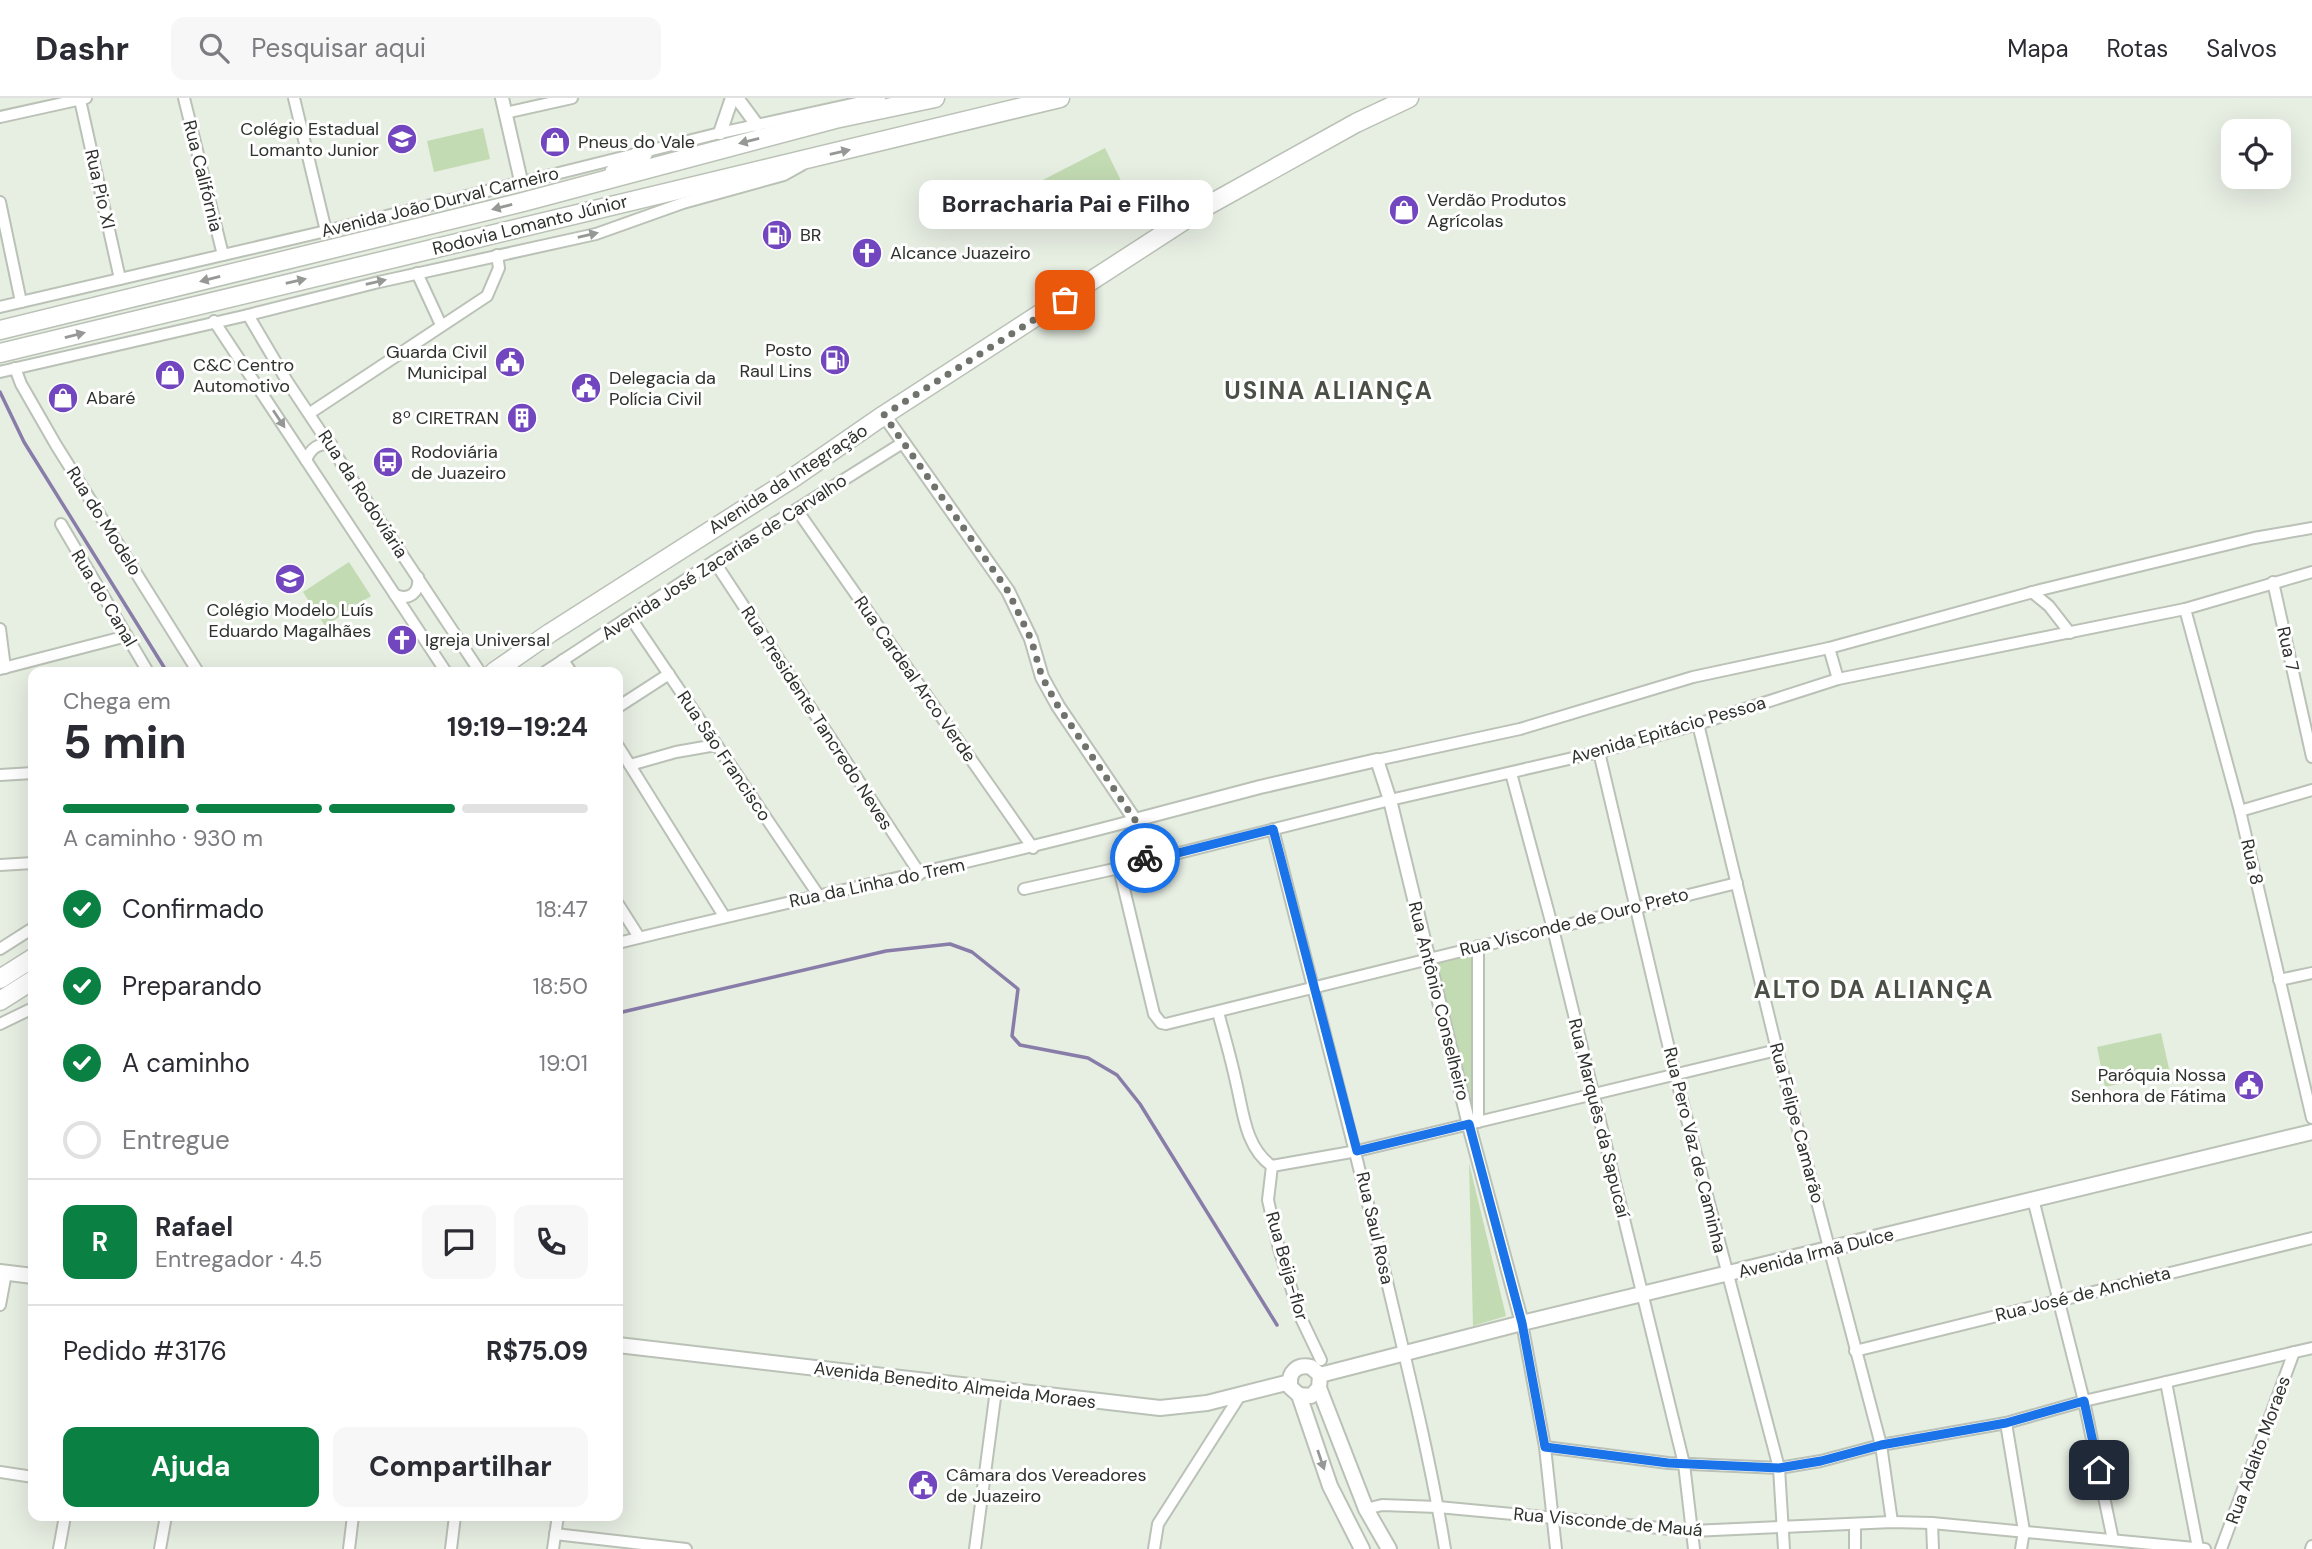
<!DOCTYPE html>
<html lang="pt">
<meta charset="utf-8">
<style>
body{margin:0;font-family:"DM Sans",sans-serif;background:#f7f7f7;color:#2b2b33;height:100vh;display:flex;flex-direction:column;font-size:26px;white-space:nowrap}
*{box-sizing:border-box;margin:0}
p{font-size:23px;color:#7c7c81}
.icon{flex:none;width:38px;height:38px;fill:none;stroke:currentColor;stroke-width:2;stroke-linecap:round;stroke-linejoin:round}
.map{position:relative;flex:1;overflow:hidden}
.panel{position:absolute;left:28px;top:569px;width:595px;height:854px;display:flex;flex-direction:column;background:#fff;border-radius:14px;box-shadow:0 7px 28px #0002}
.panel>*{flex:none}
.controls{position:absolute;left:2221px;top:21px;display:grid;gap:14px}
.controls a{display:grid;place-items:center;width:70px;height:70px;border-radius:14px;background:#fff;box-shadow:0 7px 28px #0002;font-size:35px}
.pin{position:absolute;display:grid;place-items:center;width:60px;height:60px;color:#fff;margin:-30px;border-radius:14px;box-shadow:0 4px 10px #0006}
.courier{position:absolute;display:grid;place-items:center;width:70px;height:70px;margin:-35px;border:5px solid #1a73e8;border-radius:50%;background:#fff;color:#222;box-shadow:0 2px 9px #0007}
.bubble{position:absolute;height:49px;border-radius:14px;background:#fff;box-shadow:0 7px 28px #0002;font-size:23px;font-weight:700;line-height:49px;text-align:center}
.headline em{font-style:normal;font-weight:700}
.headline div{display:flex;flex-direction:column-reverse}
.headline{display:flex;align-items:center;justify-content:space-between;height:119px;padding:0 35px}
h1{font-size:46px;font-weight:700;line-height:52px}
.bar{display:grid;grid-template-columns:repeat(4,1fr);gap:10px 7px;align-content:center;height:84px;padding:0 35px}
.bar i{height:9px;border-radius:5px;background:#e1e1e2}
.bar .selected{background:#0b8043}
.bar p{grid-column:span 4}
.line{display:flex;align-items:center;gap:18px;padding:0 35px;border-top:2px solid #e1e1e2}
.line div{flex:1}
.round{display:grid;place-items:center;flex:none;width:74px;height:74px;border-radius:14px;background:#f7f7f7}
ol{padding:0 35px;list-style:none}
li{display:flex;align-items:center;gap:21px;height:77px}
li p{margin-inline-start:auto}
li .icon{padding:7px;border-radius:50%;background:#0b8043;color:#fff;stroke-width:4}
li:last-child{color:#7c7c81}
li i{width:38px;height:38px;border:4px solid #e1e1e2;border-radius:50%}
.primary-button{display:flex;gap:14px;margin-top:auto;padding:14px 35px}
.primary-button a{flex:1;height:80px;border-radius:14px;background:#0b8043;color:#fff;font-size:28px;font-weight:700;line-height:80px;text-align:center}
.primary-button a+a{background:#f7f7f7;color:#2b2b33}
header{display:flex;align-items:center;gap:42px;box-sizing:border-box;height:98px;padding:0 35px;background:#fff;border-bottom:2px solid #e1e1e2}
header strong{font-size:33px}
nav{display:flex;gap:38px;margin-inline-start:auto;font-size:24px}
.search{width:490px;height:63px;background:#f7f7f7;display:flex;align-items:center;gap:18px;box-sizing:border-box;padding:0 24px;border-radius:14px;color:#7c7c81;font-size:26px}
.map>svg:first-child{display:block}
</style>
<header>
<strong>Dashr</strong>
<div class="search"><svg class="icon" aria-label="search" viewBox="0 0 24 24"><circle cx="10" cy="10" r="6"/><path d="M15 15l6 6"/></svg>Pesquisar aqui</div>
<nav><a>Mapa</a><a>Rotas</a><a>Salvos</a></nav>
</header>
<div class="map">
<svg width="2312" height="1451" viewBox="0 0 2312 1451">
<rect width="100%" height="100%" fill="#e7eee2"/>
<g fill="#c3dbb3">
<path d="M483,30L490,61L434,74L427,43Z"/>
<path d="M1105,50L1124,89L1057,124L1037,85Z"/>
<path d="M349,464L371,498L325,528L303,494Z"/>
<path d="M1475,853V1018L1436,864Z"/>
<path d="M2161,935L2170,975L2105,989L2097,949Z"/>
<path d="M1469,1065L1506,1218L1473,1228Z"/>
</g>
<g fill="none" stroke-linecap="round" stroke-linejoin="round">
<g stroke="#887da8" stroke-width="3.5">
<path d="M0,294L24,344L167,574"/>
<path d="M618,915L886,853L950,846L972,854L1018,891L1012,938L1020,947L1088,960L1117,977L1140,1006L1277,1227"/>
</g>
<g stroke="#bac1b6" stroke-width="14">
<g id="minor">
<path d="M184,0L223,157"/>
<path d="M294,0L326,133"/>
<path d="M80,2L120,181"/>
<path d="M505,15L572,0"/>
<path d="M0,19L86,0"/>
<path d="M0,104L21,204"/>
<path d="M417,175L441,227"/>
<path d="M0,209L326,133L720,35L880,0"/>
<path d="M248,217L287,283L480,574"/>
<path d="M214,223L446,574"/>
<path d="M15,270L21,286L56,347L198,574"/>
<path d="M0,274L248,217L379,184L596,136L683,105L784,77L802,67"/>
<path d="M310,315L487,198L499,170L497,157"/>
<path d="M306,362C311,350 318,345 331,346"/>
<path d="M797,412L1033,750"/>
<path d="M61,426L148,574"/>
<path d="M714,463L920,776"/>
<path d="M2273,484L2312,659"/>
<path d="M2032,494L2049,508L2070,535"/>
<path d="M395,497C410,503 420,494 418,479"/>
<path d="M2185,511L2240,713L2312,1020"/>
<path d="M630,519L819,798"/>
<path d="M0,531L5,570"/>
<path d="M1829,550L1838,581"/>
<path d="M563,562L571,574"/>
<path d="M0,571L127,538"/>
<path d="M545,574L714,463L904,344"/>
<path d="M618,609L669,576"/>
<path d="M1698,626L1777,952L1881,1347L1892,1424"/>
<path d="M618,648L724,818"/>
<path d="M1599,654L1675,976L1779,1370L1784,1451"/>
<path d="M1377,662L1520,631L1693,579L1829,550L2044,491L2254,440L2312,430"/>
<path d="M630,667L676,654L716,647"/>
<path d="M1511,675L1553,831L1684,1366L1694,1451"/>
<path d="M0,677L33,675"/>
<path d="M2240,713L2312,692"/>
<path d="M1273,731C1313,892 1356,1052 1394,1213C1413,1292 1432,1371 1445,1451"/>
<path d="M0,767L33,765"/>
<path d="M1119,770L1154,916L1161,925L1166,926L1737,785"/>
<path d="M1024,791L1119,770L1390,702L1599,654L1698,626L1838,581L2185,511L2312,474"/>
<path d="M618,806L639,839"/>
<path d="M618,845C790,802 964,768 1135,722L1146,763"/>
<path d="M1478,848V1024"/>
<path d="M0,851L33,830"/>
<path d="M2279,882L2312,875"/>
<path d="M1218,914C1224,937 1231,960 1236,984C1243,1012 1245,1050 1272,1068L1268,1102L1279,1151L1300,1218L1321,1262"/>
<path d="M0,926L33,910"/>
<path d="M1272,1068L1357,1053L1777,952"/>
<path d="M2033,1101L2084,1303L2113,1442"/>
<path d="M0,1207L6,1175"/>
<path d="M1522,1225L1545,1349L1556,1451"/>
<path d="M1855,1253L2312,1140"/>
<path d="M2166,1284L2198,1450"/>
<path d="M2006,1325L2024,1433L2021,1451"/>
<path d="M1545,1349L1668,1365L1779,1370L1821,1363L1881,1347L2006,1325L2084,1303L2312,1250"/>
<path d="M0,1374L33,1379"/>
<path d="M1366,1411L1382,1407L1438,1409L1692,1433L1892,1424L1932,1425L2205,1451"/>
<path d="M1932,1425L1933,1451"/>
<path d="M1855,1426V1451"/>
<path d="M555,1436L686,1451"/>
<path d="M59,1451L65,1418"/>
<path d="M160,1451L166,1418"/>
<path d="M349,1451L353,1418"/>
<path d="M451,1451L455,1418"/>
<path d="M553,1451L558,1418"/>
<path d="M975,1451L996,1292"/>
<path d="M1154,1451L1158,1426L1241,1296"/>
<path d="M2221,1451L2294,1254"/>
<path d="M2311,1451L2312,1448"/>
</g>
</g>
<g stroke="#bac1b6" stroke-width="16">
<g id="tertiary">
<path d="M502,0L521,83"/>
<path d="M737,0L757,27"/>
<path d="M720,35L732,0"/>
<path d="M884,317L1008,493L1031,541L1042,579L1058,608L1135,722L1260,689L1377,662L1390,702L1471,1035L1522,1225"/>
</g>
</g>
<g stroke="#bac1b6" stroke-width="18">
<g id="secondary">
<path d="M0,1174L33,1178"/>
<path d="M618,1247L1160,1310L1207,1305L1290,1284"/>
<path d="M1320,1277L1522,1225L2312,1034"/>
<path d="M1319,1290L1366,1411L1389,1451"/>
<path d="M1299,1297L1311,1298L1319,1290L1320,1277L1311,1269C1297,1266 1288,1274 1290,1289L1299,1297L1330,1388L1362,1451"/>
</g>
</g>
<g stroke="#bac1b6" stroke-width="21">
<g id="trunk">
<path d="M614,75L643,55"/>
<path d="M0,232L523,104L835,21L935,0"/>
<path d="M0,255L1060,0"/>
<path d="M494,574L550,535L790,382L884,317L1205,109L1356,25L1409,0"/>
<path d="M0,881L33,860"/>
<path d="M0,903L33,882"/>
</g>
</g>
<use href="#minor" stroke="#fff" stroke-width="10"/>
<use href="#tertiary" stroke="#fff" stroke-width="12"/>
<use href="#secondary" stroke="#fff" stroke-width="14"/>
<use href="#trunk" stroke="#fff" stroke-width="18"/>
</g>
<defs><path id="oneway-solid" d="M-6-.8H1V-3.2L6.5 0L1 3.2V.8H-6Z" transform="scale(1.75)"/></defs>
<g fill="#969896">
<use href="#oneway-solid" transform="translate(749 43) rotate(166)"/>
<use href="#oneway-solid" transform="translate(840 54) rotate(-13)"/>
<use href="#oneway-solid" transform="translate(502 109) rotate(166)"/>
<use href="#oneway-solid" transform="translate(588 137) rotate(-13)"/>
<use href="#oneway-solid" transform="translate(210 181) rotate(166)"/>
<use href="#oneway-solid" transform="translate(296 183) rotate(-13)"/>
<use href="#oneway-solid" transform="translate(376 184) rotate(-13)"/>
<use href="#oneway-solid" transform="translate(75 237) rotate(-14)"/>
<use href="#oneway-solid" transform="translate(279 321) rotate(56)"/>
<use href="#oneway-solid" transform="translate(1321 1362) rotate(71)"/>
</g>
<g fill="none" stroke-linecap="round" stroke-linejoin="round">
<path stroke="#6f736c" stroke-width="7" stroke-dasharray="0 12.6" d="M1065,202L884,317L1008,493L1031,541L1042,579L1058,608L1135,722L1145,760"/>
<path stroke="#1a73e8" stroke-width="9" d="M1145,760L1146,763L1273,731L1357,1053L1469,1026L1522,1225L1545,1349L1668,1365L1779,1370L1821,1363L1881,1347L2006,1325L2084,1303L2099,1372"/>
</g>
<defs>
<g id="school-disc" transform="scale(1.575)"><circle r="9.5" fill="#7246be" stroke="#fff"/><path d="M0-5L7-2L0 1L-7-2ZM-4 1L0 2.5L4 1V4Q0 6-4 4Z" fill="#fff"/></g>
<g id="shop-disc" transform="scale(1.575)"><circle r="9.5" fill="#7246be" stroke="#fff"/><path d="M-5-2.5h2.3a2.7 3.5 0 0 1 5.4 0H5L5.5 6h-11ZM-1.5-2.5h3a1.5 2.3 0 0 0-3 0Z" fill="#fff"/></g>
<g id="fuel-disc" transform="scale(1.575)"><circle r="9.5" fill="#7246be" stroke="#fff"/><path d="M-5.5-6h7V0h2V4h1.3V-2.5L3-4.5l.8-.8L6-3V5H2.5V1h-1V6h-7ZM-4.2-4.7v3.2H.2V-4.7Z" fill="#fff"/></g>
<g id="church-disc" transform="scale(1.575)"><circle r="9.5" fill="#7246be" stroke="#fff"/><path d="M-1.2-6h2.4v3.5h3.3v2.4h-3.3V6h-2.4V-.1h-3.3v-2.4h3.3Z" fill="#fff"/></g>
<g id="civic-disc" transform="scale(1.575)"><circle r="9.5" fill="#7246be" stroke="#fff"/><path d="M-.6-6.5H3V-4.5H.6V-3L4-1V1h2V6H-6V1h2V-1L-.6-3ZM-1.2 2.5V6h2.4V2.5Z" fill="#fff"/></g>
<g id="building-disc" transform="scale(1.575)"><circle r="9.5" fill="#7246be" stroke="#fff"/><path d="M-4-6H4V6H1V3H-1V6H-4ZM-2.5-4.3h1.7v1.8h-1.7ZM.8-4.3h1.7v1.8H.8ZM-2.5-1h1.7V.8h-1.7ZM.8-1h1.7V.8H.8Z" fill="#fff"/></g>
<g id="bus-disc" transform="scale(1.575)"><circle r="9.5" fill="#7246be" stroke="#fff"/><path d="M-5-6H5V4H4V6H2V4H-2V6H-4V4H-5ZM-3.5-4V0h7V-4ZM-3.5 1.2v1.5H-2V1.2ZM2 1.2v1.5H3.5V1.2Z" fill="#fff"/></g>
</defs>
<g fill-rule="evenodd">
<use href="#school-disc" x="402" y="41"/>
<use href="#shop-disc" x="555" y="44"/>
<use href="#shop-disc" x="1404" y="112"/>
<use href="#fuel-disc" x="777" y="137"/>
<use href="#church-disc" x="867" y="155"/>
<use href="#fuel-disc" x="835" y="262"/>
<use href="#civic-disc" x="510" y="264"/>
<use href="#shop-disc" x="170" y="277"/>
<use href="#civic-disc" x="586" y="290"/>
<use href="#shop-disc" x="63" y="300"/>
<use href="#building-disc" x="522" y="320"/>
<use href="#bus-disc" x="388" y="364"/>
<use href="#school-disc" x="290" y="481"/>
<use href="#church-disc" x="402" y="542"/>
<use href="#civic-disc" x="2249" y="987"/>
<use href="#civic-disc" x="923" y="1387"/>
</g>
<g text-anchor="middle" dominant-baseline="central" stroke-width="6" stroke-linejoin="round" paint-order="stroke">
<g font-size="18" fill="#2e312d" stroke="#fff" text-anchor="start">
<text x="379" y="31" text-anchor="end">Colégio Estadual<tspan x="379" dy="21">Lomanto Junior</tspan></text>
<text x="578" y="44">Pneus do Vale</text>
<text x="1427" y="102">Verdão Produtos<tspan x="1427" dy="21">Agrícolas</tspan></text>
<text x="800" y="137">BR</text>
<text x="890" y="155">Alcance Juazeiro</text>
<text x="812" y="252" text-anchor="end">Posto<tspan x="812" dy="21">Raul Lins</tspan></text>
<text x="487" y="254" text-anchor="end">Guarda Civil<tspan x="487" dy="21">Municipal</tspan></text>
<text x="193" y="267">C&amp;C Centro<tspan x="193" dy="21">Automotivo</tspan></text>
<text x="609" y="280">Delegacia da<tspan x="609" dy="21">Polícia Civil</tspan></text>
<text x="86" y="300">Abaré</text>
<text x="499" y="320" text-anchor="end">8º CIRETRAN</text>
<text x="411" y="354">Rodoviária<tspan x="411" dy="21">de Juazeiro</tspan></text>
<text x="290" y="512" text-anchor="middle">Colégio Modelo Luís<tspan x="290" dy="21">Eduardo Magalhães</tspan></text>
<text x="425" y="542">Igreja Universal</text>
<text x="2226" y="977" text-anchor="end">Paróquia Nossa<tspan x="2226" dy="21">Senhora de Fátima</tspan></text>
<text x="946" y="1377">Câmara dos Vereadores<tspan x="946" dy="21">de Juazeiro</tspan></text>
</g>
<g font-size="18" fill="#2e312d" stroke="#fff">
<text transform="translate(203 78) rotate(76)">Rua Califórnia</text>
<text transform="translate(100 91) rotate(77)">Rua Pio XI</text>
<text transform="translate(440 104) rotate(-14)">Avenida João Durval Carneiro</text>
<text transform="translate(530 127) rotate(-14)">Rodovia Lomanto Júnior</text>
<text transform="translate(788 381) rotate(-33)">Avenida da Integração</text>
<text transform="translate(363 396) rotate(57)">Rua da Rodoviária</text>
<text transform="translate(104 423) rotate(58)">Rua do Modelo</text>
<text transform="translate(724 459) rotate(-33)">Avenida José Zacarias de Carvalho</text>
<text transform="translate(104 500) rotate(59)">Rua do Canal</text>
<text transform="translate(2288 551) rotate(77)">Rua 7</text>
<text transform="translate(915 581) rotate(55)">Rua Cardeal Arco Verde</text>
<text transform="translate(817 620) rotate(57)">Rua Presidente Tancredo Neves</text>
<text transform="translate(1668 632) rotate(-16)">Avenida Epitácio Pessoa</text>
<text transform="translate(724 658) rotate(56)">Rua São Francisco</text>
<text transform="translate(2252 764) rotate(77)">Rua 8</text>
<text transform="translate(877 785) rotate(-12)">Rua da Linha do Trem</text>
<text transform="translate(1574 824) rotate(-14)">Rua Visconde de Ouro Preto</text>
<text transform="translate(1439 903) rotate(76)">Rua Antônio Conselheiro</text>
<text transform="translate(1599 1020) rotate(76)">Rua Marquês da Sapucaí</text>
<text transform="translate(1797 1025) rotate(75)">Rua Felipe Camarão</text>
<text transform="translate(1695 1052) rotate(76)">Rua Pero Vaz de Caminha</text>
<text transform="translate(1375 1130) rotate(77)">Rua Saul Rosa</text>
<text transform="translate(1816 1155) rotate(-14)">Avenida Irmã Dulce</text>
<text transform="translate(1287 1168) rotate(74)">Rua Beija-flor</text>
<text transform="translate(2083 1196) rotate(-14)">Rua José de Anchieta</text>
<text transform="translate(955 1287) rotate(7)">Avenida Benedito Almeida Moraes</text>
<text transform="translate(2258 1352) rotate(-70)">Rua Adalto Moraes</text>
<text transform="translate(1608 1424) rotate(5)">Rua Visconde de Mauá</text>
</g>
<g font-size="24" font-weight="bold" letter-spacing="2" fill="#4a5046" stroke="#fff">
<text x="1329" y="292">USINA ALIANÇA</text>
<text x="1874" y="891">ALTO DA ALIANÇA</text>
</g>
</g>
</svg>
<div class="controls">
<a><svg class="icon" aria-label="locate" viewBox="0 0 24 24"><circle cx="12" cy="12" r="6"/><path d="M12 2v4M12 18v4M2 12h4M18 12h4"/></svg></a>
</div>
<div class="pin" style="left:1065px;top:202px;background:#ea580c"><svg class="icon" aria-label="bag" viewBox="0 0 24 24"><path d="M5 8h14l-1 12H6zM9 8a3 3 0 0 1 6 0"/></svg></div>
<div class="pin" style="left:2099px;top:1372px;background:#1f2937"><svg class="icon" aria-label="home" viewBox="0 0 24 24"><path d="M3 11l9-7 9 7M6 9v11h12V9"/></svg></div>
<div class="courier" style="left:1145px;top:760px"><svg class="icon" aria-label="bike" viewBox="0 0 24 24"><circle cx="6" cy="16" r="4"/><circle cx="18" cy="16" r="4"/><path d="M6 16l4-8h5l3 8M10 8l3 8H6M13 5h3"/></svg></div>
<div class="bubble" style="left:919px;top:82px;width:294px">Borracharia Pai e Filho</div>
<section class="panel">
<div class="headline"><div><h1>5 min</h1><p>Chega em</p></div><em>19:19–19:24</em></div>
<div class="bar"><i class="selected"></i><i class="selected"></i><i class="selected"></i><i></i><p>A caminho · 930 m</p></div>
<ol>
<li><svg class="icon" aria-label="check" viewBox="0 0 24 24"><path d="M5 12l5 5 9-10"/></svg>Confirmado<p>18:47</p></li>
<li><svg class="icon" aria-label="check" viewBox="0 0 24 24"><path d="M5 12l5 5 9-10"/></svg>Preparando<p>18:50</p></li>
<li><svg class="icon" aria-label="check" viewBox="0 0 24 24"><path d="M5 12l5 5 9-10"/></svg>A caminho<p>19:01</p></li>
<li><i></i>Entregue</li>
</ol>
<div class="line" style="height:126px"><b class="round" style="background:#0b8043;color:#fff">R</b><div><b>Rafael</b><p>Entregador · 4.5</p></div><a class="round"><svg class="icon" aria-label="chat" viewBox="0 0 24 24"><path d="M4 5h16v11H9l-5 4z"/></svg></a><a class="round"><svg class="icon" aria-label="phone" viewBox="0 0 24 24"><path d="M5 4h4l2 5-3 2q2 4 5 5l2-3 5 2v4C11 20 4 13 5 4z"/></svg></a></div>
<div class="line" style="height:91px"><div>Pedido #3176</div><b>R$75.09</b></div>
<div class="primary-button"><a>Ajuda</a><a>Compartilhar</a></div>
</section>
</div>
